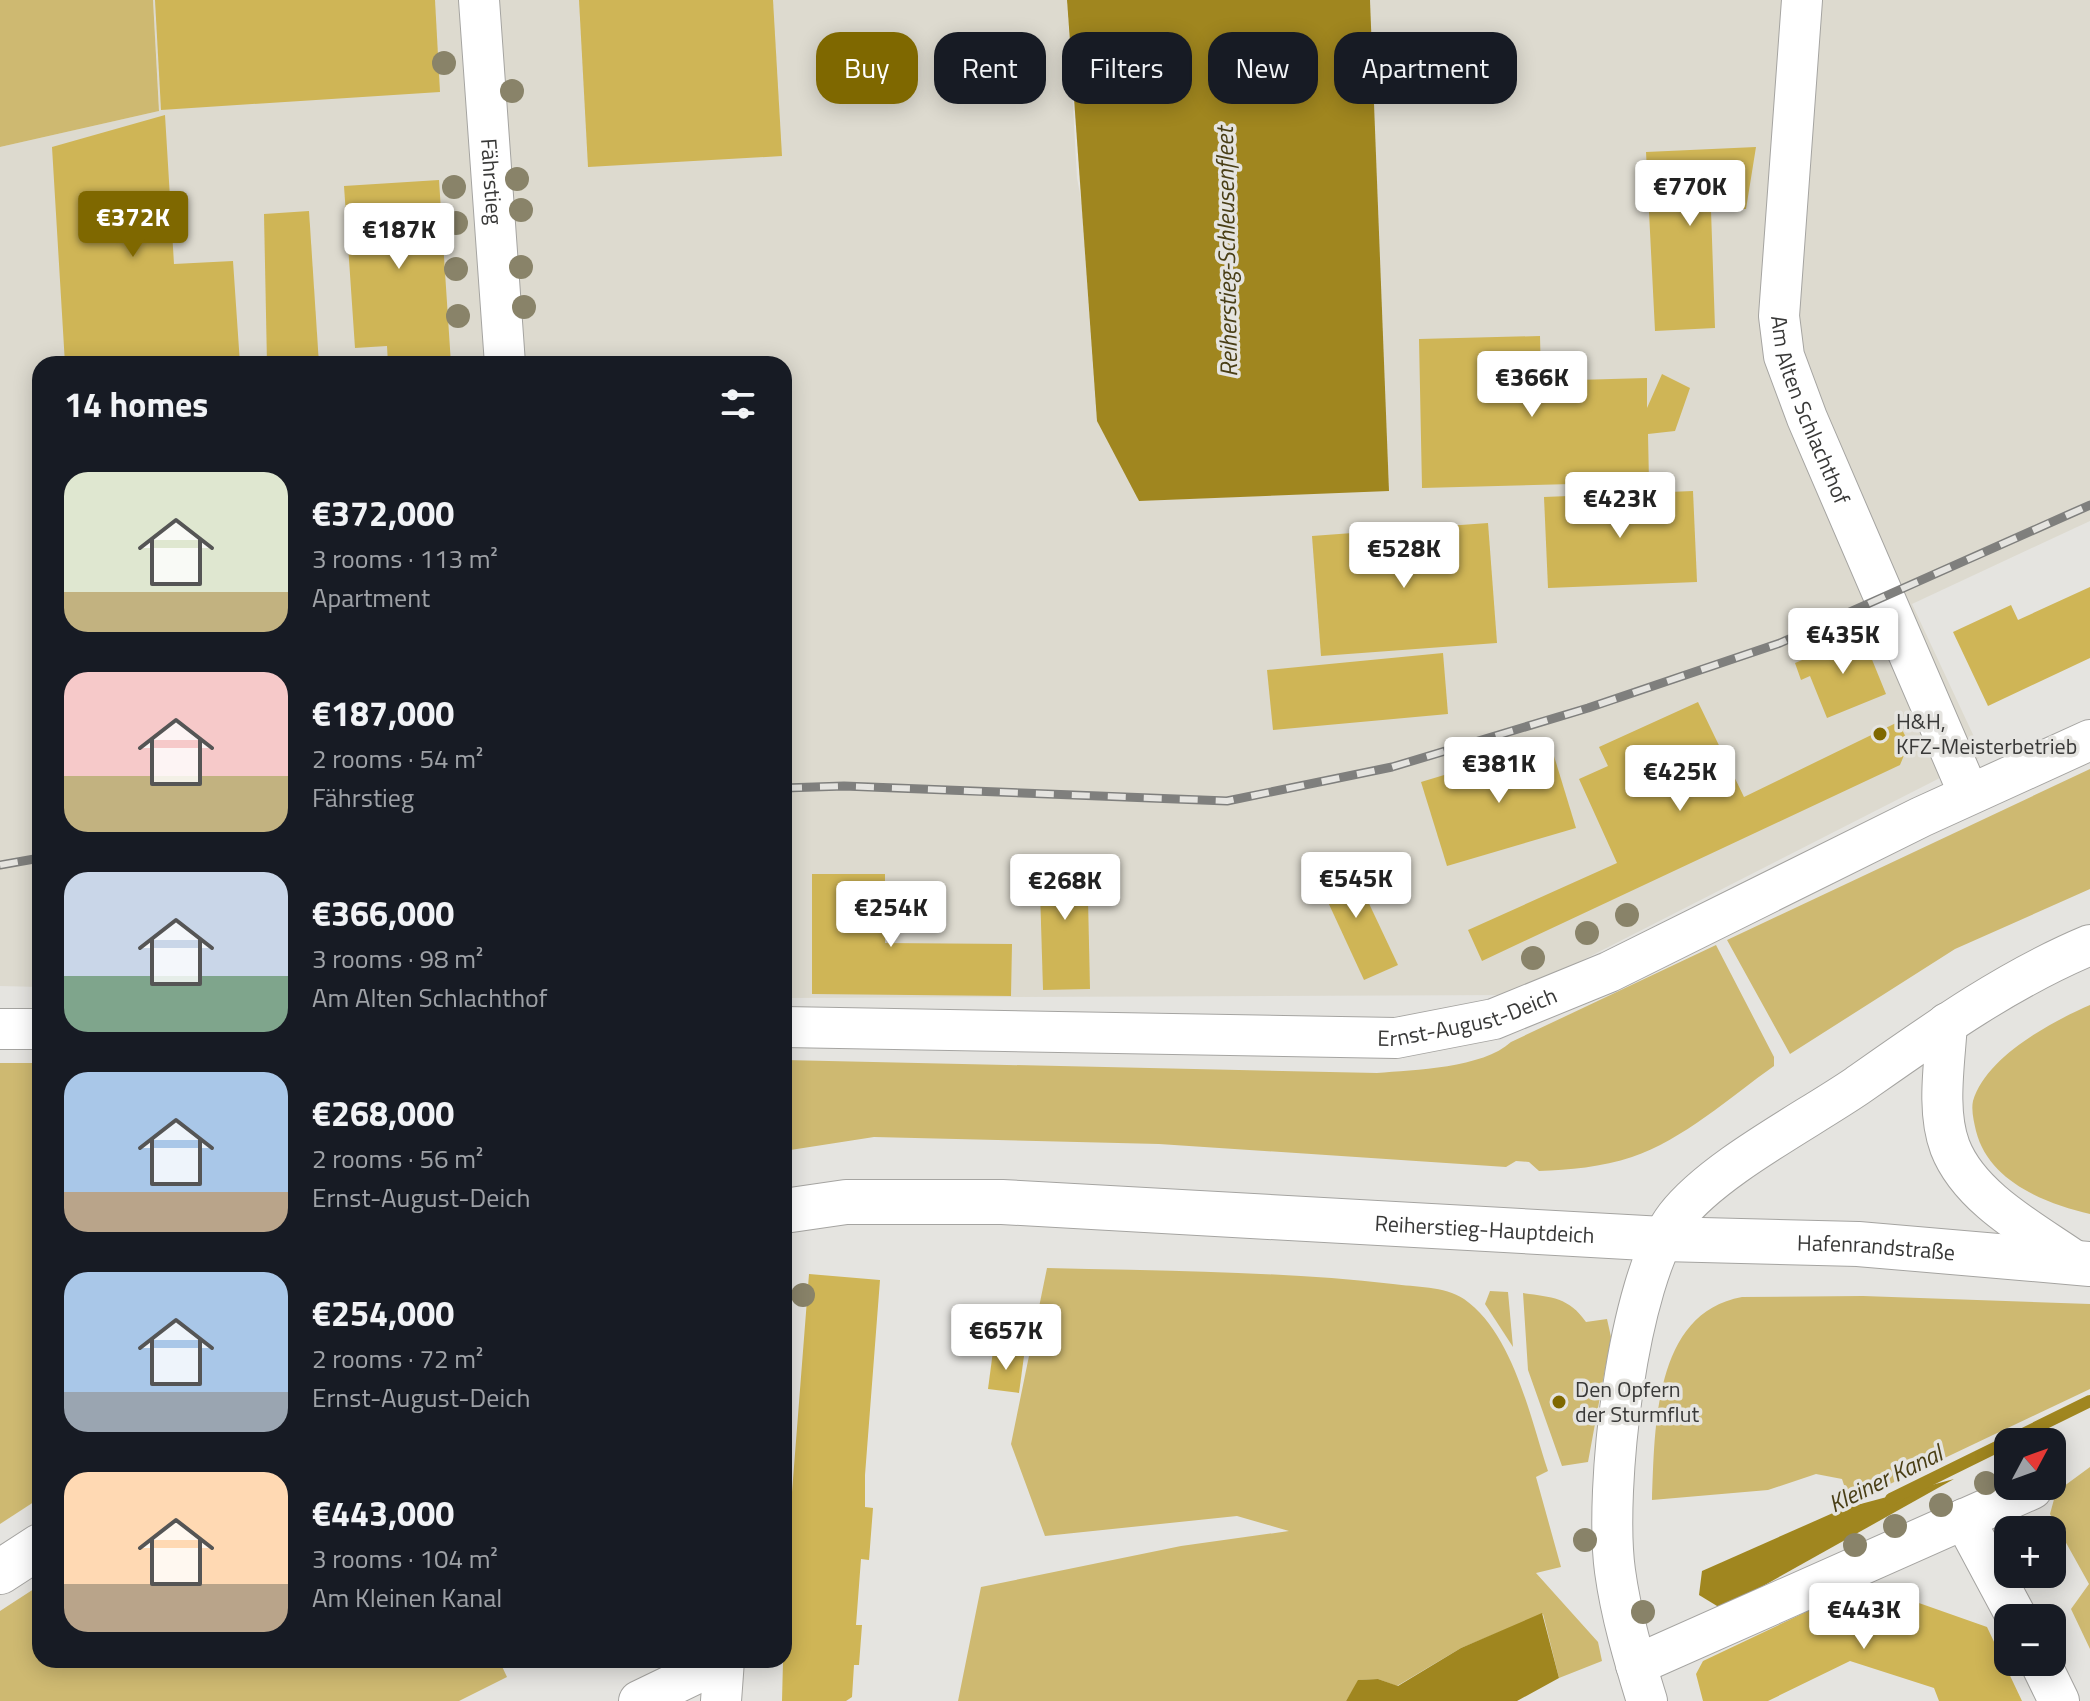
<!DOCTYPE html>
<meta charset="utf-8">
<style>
:root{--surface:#171b24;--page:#20242c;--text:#f1f3f6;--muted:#9ea1a6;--accent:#7f6800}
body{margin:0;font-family:"Titillium Web",sans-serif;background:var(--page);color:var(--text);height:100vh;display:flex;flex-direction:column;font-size:30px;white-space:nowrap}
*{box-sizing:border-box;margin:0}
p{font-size:26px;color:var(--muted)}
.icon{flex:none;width:44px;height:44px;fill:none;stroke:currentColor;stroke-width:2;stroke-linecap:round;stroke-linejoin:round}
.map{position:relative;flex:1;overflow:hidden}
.panel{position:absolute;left:32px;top:356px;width:760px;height:1312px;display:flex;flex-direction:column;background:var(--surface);border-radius:24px;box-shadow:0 4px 20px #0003}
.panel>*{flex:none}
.guide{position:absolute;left:816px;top:32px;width:760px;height:72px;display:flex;gap:16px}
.needle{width:52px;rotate:49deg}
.fabs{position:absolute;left:1994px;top:1428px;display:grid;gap:16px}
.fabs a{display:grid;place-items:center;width:72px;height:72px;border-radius:16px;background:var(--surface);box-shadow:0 4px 20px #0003;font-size:40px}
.price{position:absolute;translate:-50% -68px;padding:0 18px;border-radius:8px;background:#fff;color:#222;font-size:26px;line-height:52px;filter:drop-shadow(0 2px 4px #0008)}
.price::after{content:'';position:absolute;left:50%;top:48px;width:24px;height:18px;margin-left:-12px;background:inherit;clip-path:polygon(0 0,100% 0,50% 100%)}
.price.active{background:var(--accent);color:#fff}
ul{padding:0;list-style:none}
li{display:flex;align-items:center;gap:24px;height:200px;padding:0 32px}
li span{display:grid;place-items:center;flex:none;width:224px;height:160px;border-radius:24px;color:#555}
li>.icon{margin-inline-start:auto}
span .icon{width:96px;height:96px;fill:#fffc;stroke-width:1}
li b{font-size:34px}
h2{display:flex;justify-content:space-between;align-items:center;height:96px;padding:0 32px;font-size:34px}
.tag{padding:0 28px;border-radius:24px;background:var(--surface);box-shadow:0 4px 20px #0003;font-size:28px;line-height:72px}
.tag.active{background:var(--accent);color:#fff}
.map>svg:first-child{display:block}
.built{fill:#dddacf}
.green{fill:#ceb971}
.water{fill:#a0861f}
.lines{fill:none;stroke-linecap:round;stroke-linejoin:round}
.stream{stroke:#a0861f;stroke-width:12}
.building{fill:#cfb556}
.minor-casing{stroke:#a5a4a1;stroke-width:42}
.major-casing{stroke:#a5a4a1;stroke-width:46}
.minor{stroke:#fff;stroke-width:40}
.major{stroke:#fff;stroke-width:44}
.rail-casing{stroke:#7f7f7d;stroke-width:9}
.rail{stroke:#e5e4e0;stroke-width:6;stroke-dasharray:18;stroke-linecap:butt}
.tree{fill:#898369}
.poi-dot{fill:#7f6800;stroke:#e5e4e0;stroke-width:3}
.labels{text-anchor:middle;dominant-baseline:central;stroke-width:7;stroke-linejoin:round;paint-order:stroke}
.street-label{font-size:22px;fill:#393938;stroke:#e5e4e0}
.poi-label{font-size:22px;fill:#393938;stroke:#e5e4e0;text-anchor:start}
.water-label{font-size:24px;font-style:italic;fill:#493e15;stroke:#e5e4e0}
</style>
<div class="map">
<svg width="2090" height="1701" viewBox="0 0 2090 1701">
<rect width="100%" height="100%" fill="#e5e4e0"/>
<polygon class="built" points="153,0 1067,0 1077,178 1138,501 1389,490 1370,0 2090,0 2090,521 1912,604 1983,756 1514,995 784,998 784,364 40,364 40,987 0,986 0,147 159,111"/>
<g class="green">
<polygon points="0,0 153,0 159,111 0,147"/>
<polygon points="2090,769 2090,889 1955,949 1790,1054 1727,940"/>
<path d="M1716 945 1774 1057V1066C1730 1097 1683 1140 1632 1157 1602 1167 1569 1170 1539 1171L1529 1162 1516 1161 1506 1167 1159 1144 874 1137 784 1151V1060L1377 1073C1414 1070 1483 1068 1511 1042Z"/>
<path d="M2090 1005V1214C2045 1203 1989 1182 1976 1131 1974 1122 1971 1110 1973 1101 1986 1057 2051 1022 2090 1005Z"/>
<polygon points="0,1063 40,1063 40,1498 0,1524"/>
<path d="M1047 1268C1162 1271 1278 1271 1393 1284 1415 1287 1444 1286 1464 1299 1513 1333 1530 1417 1548 1471L1536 1477 1561 1567 1536 1573 1598 1642 1602 1661 1559 1678 1543 1614 1461 1648 1397 1686 1378 1679 1359 1680 1346 1701H958L981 1587 1181 1546 1289 1531 1237 1516 1045 1536 1011 1444Z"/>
<polygon points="1490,1291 1508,1292 1513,1347 1485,1304"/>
<path d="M1523 1293C1551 1297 1569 1297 1586 1322L1607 1319 1611 1337 1588 1462 1562 1466 1528 1370Z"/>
<path d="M1863 1296 2090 1304V1389L1850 1503 1842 1479 1816 1474 1768 1490 1652 1500C1655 1429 1653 1313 1742 1297Z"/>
<polygon points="2090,1467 2090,1649 2071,1609 2089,1584 2050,1514 2056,1492"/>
<polygon points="40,1585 40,1660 499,1660 507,1677 459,1701 0,1701 0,1611"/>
</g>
<g class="water">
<polygon points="1067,0 1370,0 1389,491 1139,501 1097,421"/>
<polygon points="1954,1479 1722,1609 1699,1595 1702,1571 1842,1509"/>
<polygon points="1542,1613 1559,1678 1517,1701 1346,1701 1358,1680 1378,1679 1398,1686 1461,1648"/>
</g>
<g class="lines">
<polyline class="stream" points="1891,1499 2090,1401"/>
</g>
<g class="building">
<polygon points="155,0 435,0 440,92 161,110"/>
<polygon points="579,0 773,0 782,156 588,167"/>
<polygon points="165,115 174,264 233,261 240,364 65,364 52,147"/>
<polygon points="1756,147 1746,209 1711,210 1715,328 1655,331 1646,152"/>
<polygon points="439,180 451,364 388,364 387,346 355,348 344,186"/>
<polygon points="309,211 319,364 267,364 264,214"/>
<polygon points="1540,336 1541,381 1647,378 1647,408 1662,374 1690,388 1675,431 1648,434 1649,482 1422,488 1419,339"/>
<polygon points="1693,491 1697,582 1548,588 1544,497"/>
<polygon points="1488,523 1497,643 1321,656 1312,536"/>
<polygon points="2090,587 2090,658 1988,706 1953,632 2011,605 2018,620"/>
<polygon points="1862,635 1886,694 1827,718 1810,676 1801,680 1795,663"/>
<polygon points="1443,653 1448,714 1273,730 1267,670"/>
<polygon points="1698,702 1744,797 1898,722 1909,743 1900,765 1482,961 1468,930 1617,863 1579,779 1608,766 1599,747"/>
<polygon points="1550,743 1576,828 1447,866 1421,782"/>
<polygon points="1087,854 1090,989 1043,990 1039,856"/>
<polygon points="1348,859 1398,965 1364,980 1315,874"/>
<polygon points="812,874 885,874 885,943 1012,944 1011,996 812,994"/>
<polygon points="809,1274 880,1280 865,1475 865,1507 873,1508 869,1560 861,1559 856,1625 862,1625 859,1665 854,1665 852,1697 846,1701 782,1701 785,1582"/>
<polygon points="993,1351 1024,1356 1019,1393 988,1389"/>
<polygon points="1865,1584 1987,1627 2022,1701 1939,1701 1934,1688 1850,1661 1768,1701 1703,1701 1696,1674 1703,1661"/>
</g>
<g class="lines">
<defs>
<g id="minor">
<path id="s1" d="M479 0 505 364"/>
<path id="s2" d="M1802 0 1779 316 1784 356 1807 418 1969 794"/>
<path d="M1947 1023C1945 1061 1936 1110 1950 1147 1970 1199 2034 1232 2078 1263"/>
<path id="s3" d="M784 1027 1396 1038 1494 1019 1609 972 1921 817 2090 740"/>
<polyline points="0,1029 40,1029"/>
<polyline points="1964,1519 2017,1618"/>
<polyline points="2040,1662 2059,1701"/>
<polyline points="1636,1665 2032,1489"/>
<polyline points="639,1701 724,1660"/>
<polyline points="721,1701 724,1660"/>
<path d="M1647 1701C1634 1659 1621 1615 1615 1571 1604 1491 1627 1281 1676 1217 1713 1169 1804 1122 1857 1086 1931 1034 2006 980 2090 945"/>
</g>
<g id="major">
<path id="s4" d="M784 1211 846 1202H1002L1663 1239 1858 1244 2090 1264"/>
<polyline points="0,1572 40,1546"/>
</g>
</defs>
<use href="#minor" class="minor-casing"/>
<use href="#major" class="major-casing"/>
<use href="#minor" class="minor"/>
<use href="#major" class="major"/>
<defs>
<g id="rail">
<polyline points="784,788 844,786 1227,801 1392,767 1588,708 1780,643 2090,505"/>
<polyline points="0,865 40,858"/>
</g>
</defs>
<use href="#rail" class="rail-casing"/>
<use href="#rail" class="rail"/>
</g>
<g class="tree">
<circle cx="444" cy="63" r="12"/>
<circle cx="512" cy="91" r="12"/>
<circle cx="517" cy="179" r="12"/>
<circle cx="454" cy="187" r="12"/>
<circle cx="521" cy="210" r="12"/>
<circle cx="456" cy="223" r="12"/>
<circle cx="521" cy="267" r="12"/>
<circle cx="456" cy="269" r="12"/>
<circle cx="524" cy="307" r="12"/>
<circle cx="458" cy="316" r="12"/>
<circle cx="1627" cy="915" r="12"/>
<circle cx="1587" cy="933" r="12"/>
<circle cx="1533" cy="958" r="12"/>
<circle cx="803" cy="1295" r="12"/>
<circle cx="1986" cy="1483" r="12"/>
<circle cx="1941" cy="1505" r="12"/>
<circle cx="1895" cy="1526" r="12"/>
<circle cx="1585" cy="1540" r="12"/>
<circle cx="1855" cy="1545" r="12"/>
<circle cx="1643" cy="1612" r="12"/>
</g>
<g class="poi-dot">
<circle cx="1880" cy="734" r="8"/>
<circle cx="1559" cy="1402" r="8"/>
</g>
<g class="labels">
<g class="street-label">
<text stroke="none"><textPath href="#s1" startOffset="182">Fährstieg</textPath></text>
<text stroke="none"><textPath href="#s2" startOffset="416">Am Alten Schlachthof</textPath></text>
<text stroke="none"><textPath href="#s3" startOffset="686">Ernst-August-Deich</textPath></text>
<text stroke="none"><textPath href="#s4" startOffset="702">Reiherstieg-Hauptdeich</textPath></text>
<text stroke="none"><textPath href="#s4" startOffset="1094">Hafenrandstraße</textPath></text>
</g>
<g class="poi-label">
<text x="1896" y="721">H&amp;H,<tspan x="1896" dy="25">KFZ-Meisterbetrieb</tspan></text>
<text x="1575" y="1389">Den Opfern<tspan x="1575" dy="25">der Sturmflut</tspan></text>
</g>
<g class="water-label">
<text transform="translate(1226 252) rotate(-91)">Reiherstieg-Schleusenfleet</text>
<text transform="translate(1885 1478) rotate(-26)">Kleiner Kanal</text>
</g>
</g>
</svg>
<div class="fabs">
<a><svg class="needle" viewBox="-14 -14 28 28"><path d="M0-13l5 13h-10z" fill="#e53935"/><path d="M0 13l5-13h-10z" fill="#9ea1a6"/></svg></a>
<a>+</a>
<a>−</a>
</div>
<b class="price" style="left:1690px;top:228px">€770K</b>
<b class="price active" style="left:133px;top:259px">€372K</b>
<b class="price" style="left:399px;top:271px">€187K</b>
<b class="price" style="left:1532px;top:419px">€366K</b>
<b class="price" style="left:1620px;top:540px">€423K</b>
<b class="price" style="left:1404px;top:590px">€528K</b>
<b class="price" style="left:1843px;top:676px">€435K</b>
<b class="price" style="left:1499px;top:805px">€381K</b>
<b class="price" style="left:1680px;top:813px">€425K</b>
<b class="price" style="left:1356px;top:920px">€545K</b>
<b class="price" style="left:1065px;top:922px">€268K</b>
<b class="price" style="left:891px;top:949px">€254K</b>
<b class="price" style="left:1006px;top:1372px">€657K</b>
<b class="price" style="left:1864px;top:1651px">€443K</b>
<div class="guide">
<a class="tag active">Buy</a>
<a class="tag">Rent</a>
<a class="tag">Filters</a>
<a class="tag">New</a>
<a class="tag">Apartment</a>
</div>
<section class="panel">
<h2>14 homes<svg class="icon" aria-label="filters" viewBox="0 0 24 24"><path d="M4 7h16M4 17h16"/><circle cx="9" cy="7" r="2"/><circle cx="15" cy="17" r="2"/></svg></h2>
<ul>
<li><span style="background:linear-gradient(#dfe7d0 75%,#c2b280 0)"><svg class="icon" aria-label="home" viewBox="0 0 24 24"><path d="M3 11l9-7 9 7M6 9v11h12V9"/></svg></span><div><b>€372,000</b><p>3 rooms · 113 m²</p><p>Apartment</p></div></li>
<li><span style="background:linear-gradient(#f6c9c9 65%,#c2b280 0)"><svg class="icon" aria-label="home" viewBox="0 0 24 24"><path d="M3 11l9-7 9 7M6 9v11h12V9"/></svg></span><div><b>€187,000</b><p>2 rooms · 54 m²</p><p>Fährstieg</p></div></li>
<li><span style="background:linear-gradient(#c9d6e8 65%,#7fa58c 0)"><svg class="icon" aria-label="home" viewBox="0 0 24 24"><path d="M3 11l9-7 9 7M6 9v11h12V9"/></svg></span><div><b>€366,000</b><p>3 rooms · 98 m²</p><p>Am Alten Schlachthof</p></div></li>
<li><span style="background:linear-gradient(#a9c7e8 75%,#b9a48a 0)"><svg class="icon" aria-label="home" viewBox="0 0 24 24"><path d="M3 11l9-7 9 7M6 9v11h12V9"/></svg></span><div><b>€268,000</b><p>2 rooms · 56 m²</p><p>Ernst-August-Deich</p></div></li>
<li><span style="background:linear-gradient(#a9c7e8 75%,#9aa5b1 0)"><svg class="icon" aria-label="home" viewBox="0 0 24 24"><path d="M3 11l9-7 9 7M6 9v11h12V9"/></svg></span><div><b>€254,000</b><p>2 rooms · 72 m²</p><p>Ernst-August-Deich</p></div></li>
<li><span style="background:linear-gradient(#ffd9b3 70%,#b9a48a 0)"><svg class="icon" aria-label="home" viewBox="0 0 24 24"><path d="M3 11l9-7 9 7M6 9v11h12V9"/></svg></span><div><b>€443,000</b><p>3 rooms · 104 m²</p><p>Am Kleinen Kanal</p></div></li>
</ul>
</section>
</div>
